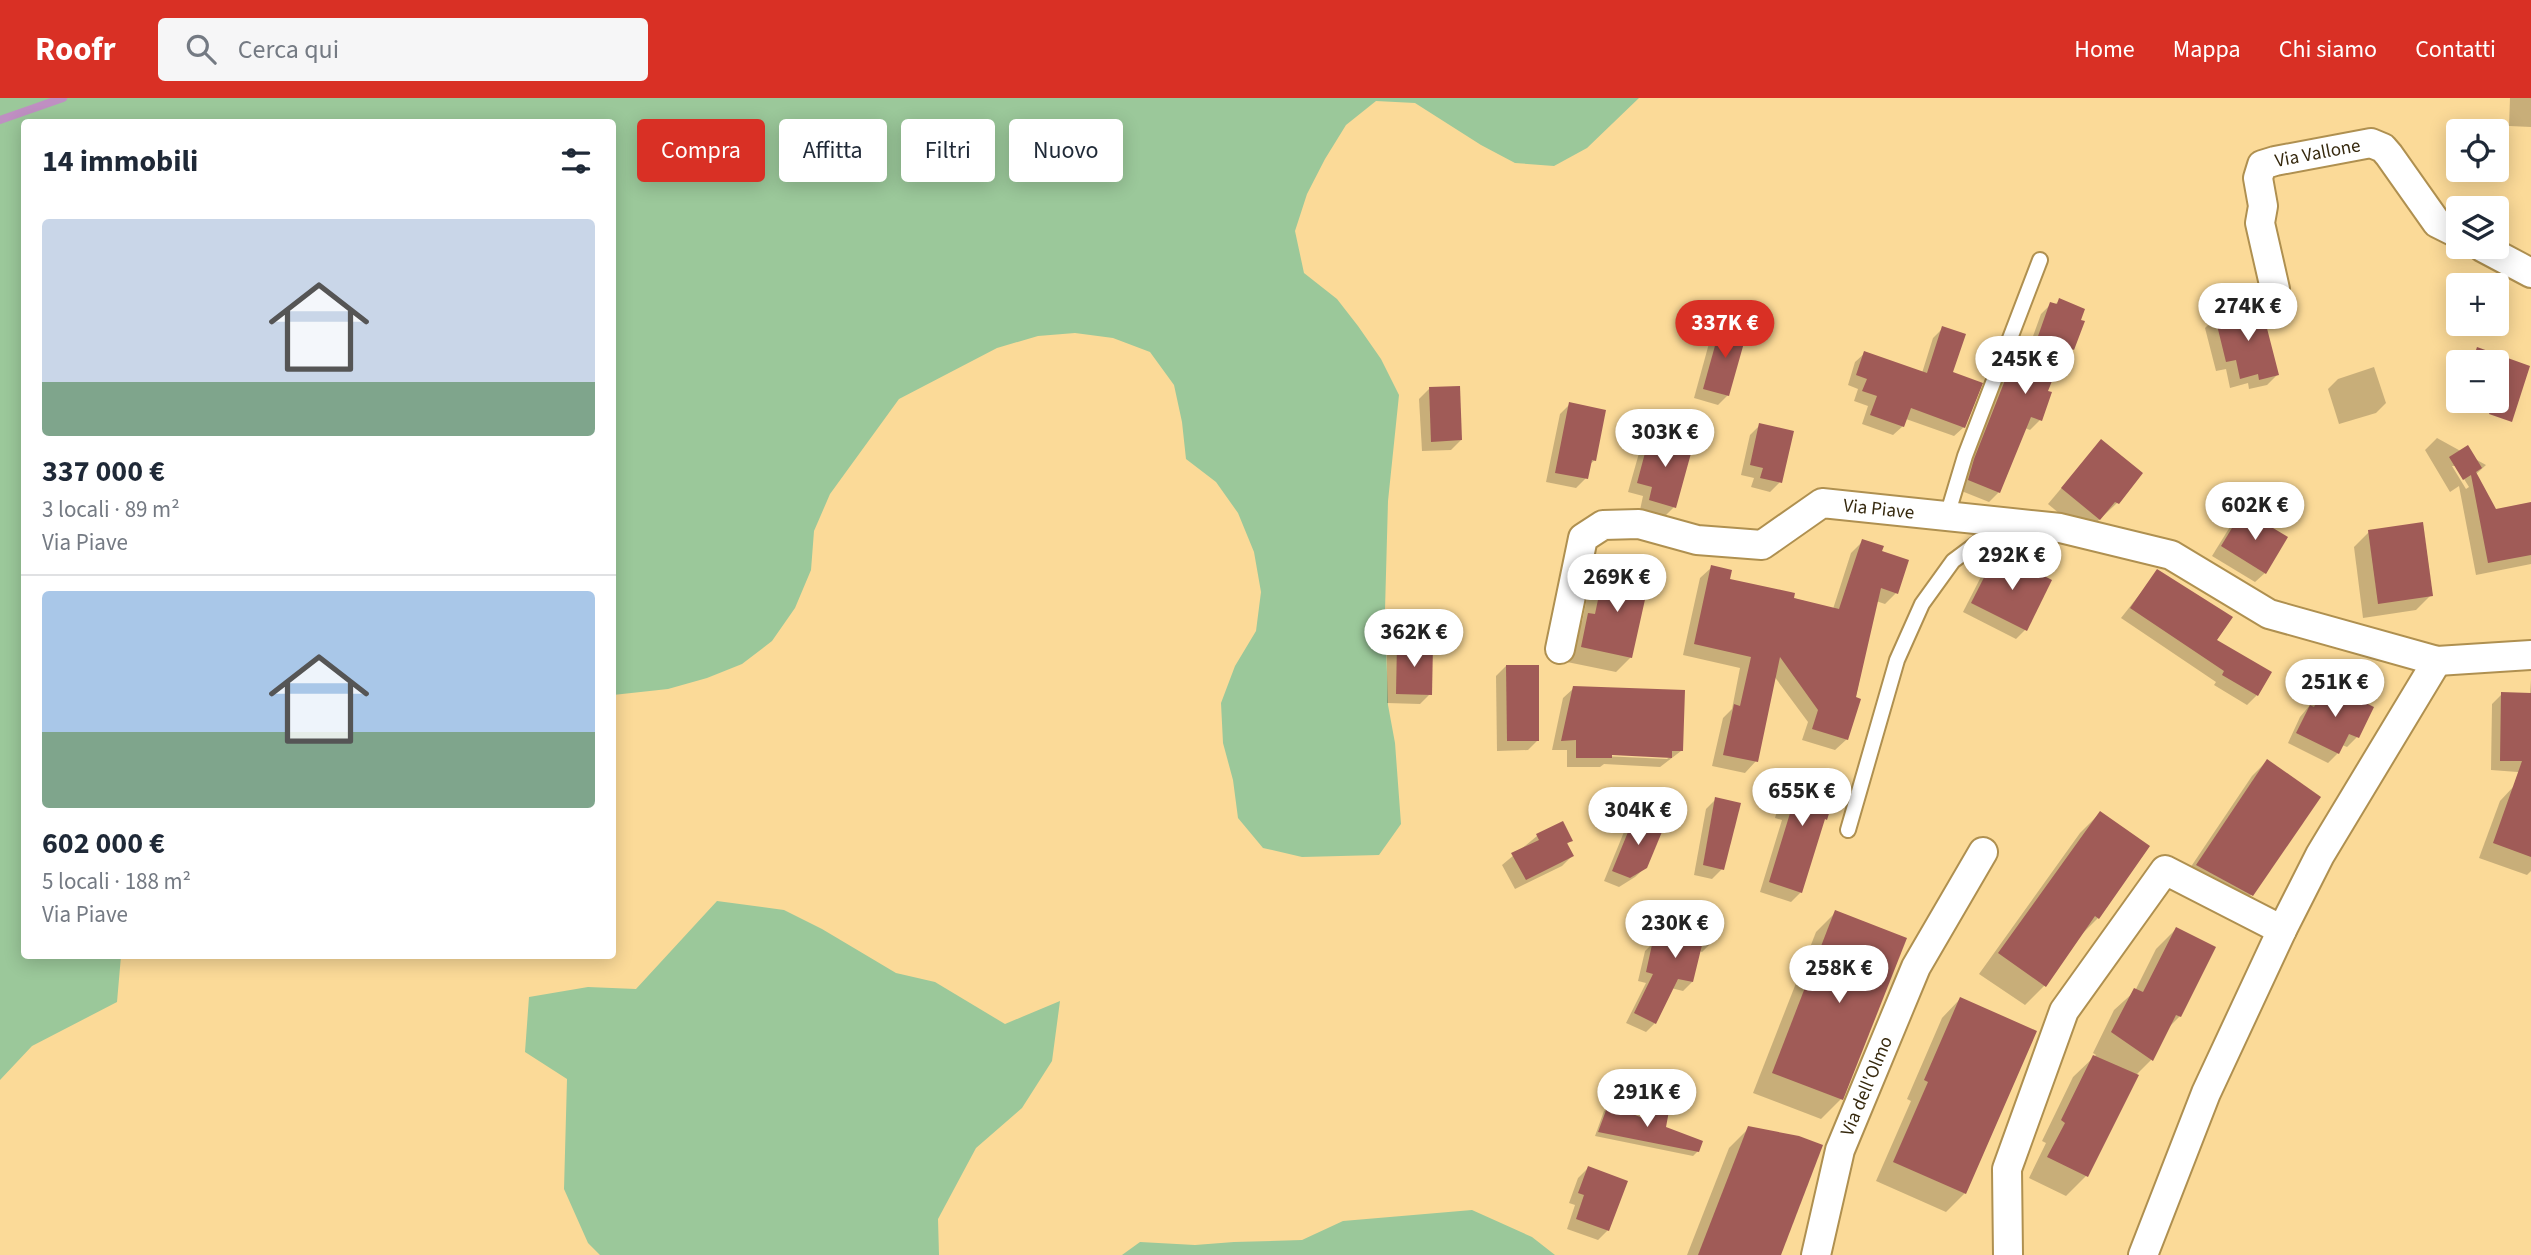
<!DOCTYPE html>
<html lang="it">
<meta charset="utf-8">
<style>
:root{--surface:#fff;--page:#f6f6f7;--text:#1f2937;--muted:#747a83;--line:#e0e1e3;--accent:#d93025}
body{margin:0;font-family:"Source Sans 3",sans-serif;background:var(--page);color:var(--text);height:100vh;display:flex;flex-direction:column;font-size:26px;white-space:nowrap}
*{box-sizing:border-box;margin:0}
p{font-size:23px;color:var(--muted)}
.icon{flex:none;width:38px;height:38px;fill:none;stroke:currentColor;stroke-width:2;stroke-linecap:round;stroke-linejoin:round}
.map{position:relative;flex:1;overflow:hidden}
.details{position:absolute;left:21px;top:21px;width:595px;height:840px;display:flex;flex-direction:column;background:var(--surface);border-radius:7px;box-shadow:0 4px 18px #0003}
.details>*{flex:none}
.banner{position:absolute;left:637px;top:21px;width:665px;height:63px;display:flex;gap:14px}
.controls{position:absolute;left:2446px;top:21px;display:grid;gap:14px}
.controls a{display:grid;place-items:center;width:63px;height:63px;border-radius:7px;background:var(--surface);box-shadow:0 4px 18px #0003;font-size:35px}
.price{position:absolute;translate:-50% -60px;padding:0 16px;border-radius:24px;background:#fff;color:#222;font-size:23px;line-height:46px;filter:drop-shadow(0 2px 4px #0008)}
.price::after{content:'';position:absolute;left:50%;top:42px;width:21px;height:16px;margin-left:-10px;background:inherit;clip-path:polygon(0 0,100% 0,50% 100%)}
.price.active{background:var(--accent);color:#fff}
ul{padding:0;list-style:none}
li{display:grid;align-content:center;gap:14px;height:371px;padding:0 21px}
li+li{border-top:2px solid var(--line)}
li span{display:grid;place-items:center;height:217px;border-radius:7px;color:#555}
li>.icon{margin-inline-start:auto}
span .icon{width:126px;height:126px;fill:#fffc;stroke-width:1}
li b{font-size:30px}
h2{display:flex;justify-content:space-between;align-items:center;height:84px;padding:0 21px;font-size:30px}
.tag{padding:0 24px;border-radius:7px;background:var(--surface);box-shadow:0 4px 18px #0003;font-size:24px;line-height:63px}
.tag.active{background:var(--accent);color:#fff}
header{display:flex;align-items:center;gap:42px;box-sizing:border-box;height:98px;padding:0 35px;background:var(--accent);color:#fff}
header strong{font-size:33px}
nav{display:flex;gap:38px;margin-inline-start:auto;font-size:24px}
.search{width:490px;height:63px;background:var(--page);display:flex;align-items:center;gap:18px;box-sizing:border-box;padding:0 24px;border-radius:7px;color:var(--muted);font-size:26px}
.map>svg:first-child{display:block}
.green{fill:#9bc89a}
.shadow{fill:#0003;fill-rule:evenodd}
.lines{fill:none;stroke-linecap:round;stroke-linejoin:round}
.stream{stroke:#bf8fc2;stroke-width:8}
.building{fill:#a05b57}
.lane-casing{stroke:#af9050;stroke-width:18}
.street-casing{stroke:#af9050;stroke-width:32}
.lane{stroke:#fff;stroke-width:14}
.street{stroke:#fff;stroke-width:28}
.labels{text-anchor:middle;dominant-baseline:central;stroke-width:7;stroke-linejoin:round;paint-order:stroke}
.street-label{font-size:19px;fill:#36290e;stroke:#fbda98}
</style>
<header>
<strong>Roofr</strong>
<div class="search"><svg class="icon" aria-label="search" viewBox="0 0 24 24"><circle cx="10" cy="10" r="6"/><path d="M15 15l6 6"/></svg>Cerca qui</div>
<nav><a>Home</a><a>Mappa</a><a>Chi siamo</a><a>Contatti</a></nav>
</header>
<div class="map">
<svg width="2531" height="1157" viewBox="0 0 2531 1157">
<rect width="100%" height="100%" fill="#fbda98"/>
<g class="green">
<polygon points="0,0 1639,0 1587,50 1554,68 1515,65 1481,47 1415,5 1376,3 1346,27 1325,61 1307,96 1295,133 1304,175 1337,201 1358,228 1381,261 1399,297 1388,403 1385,512 1388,607 1395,645 1401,726 1379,757 1302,759 1263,750 1238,720 1233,682 1223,645 1221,605 1235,568 1256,533 1261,494 1254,454 1238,415 1216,384 1186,361 1182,324 1174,287 1150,254 1113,240 1075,235 1038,238 997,250 899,301 830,396 814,433 811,472 795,510 772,543 742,566 707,580 668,591 613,597 612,24 24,24 24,858 121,858 117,904 32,948 0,982"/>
<polygon points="717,803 784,812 822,831 896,875 935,884 1005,926 1060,903 1052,963 1022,1010 976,1050 938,1121 939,1157 600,1157 588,1145 564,1091 567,981 525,954 529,899 588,889 636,891"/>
<polygon points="1472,1112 1532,1139 1555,1157 1122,1157 1140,1144 1195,1147 1234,1144 1302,1142 1343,1123"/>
</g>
<g class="shadow">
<polygon points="2510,0 2531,0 2531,29 2509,28"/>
<polygon points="2059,202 2073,251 2063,261 2059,259 2046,294 2040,322 2030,332 2025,330 1999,394 1989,404 1959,392 2000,284 2010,274 2019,277 2041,216 2051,206 2055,207"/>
<polygon points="2215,220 2277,277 2267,287 2249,291 2248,285 2230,290 2226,271 2216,273 2205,230"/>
<polygon points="1721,228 1728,297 1718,307 1694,300 1711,238"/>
<polygon points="1943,230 1964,329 1954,338 1906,321 1903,328 1893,337 1862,326 1868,308 1854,303 1858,291 1848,287 1855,264 1865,255 1922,275 1933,240"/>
<polygon points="2374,269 2386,305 2376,315 2339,326 2328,291 2338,281"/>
<polygon points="1429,291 1461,342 1451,352 1422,353 1419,301"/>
<polygon points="1570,306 1595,362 1589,367 1586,380 1576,390 1546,384 1560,316"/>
<polygon points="1760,327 1780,384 1770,394 1751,389 1754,380 1741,377 1750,337"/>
<polygon points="1651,338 1674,409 1664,419 1640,412 1643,398 1628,394 1641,348"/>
<path d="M2437 340 2486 367 2475 377 2495 413 2531 406V466L2476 477 2459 388 2450 394 2425 352ZM2452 368H2456L2469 389 2466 391Z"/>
<polygon points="2101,343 2117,405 2084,436 2048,406"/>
<polygon points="2243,414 2265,475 2255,484 2212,458 2233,424"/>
<polygon points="2369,434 2431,497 2416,512 2363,520 2354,449"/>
<polygon points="1863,443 1880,455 1896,495 1885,506 1876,503 1847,641 1835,652 1802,642 1808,624 1774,578 1756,663 1745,675 1712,668 1723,620 1732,611 1740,570 1683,557 1700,480 1712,469 1728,482 1833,511 1851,455"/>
<polygon points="1997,456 2050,483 2025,532 2016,541 1963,514 1988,465"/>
<polygon points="1610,473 1631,559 1616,574 1567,564 1574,532 1582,524 1588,495"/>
<polygon points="2158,473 2215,542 2270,575 2257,597 2247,607 2214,587 2216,584 2121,520"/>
<polygon points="1397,547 1430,596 1420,606 1387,605 1387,557"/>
<polygon points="1506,568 1538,642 1528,652 1497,653 1496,578"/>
<polygon points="2531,582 2531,675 2491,672 2492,606 2502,596 2530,597"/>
<polygon points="2326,588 2357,639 2347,649 2342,647 2338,655 2328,665 2288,645 2300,619"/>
<path d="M1574 590 1681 653 1660 669 1604 666 1600 669H1567V652H1552L1563 600ZM1603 655 1671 658 1667 661 1603 658Z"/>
<polygon points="2267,663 2319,699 2251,797 2236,812 2182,782 2252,678"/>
<polygon points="1795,673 1801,794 1791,804 1760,794 1782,722 1775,720 1785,683"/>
<polygon points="2515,687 2531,693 2531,773 2527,777 2479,760 2500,703"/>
<polygon points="1716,701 1722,771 1712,781 1694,777 1706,711"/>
<polygon points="2100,715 2148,749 2098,820 2078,840 2045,887 2025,907 1979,876 2080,735"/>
<polygon points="1635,719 1646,769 1635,779 1619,789 1604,783 1626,729"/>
<polygon points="1537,738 1571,742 1566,747 1572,758 1562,768 1515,791 1502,767"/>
<polygon points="1674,812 1711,845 1702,854 1699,853 1692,884 1683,893 1671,890 1655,925 1646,934 1626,925 1646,885 1638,883 1645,853 1654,844 1659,845 1664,822"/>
<polygon points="1836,814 1905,841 1841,1001 1821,1021 1753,995 1816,834"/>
<polygon points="2176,831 2180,918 2166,932 2151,962 2137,976 2086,1078 2066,1098 2029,1080 2046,1045 2042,1043 2073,979 2096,957 2093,955 2114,912 2135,893 2156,851"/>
<polygon points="1960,901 1965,1095 1946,1114 1876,1083 1911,1003 1907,1001 1942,920"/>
<polygon points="1609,1009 1643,1022 1644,1015 1649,1011 1664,1030 1698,1053 1693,1058 1595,1038 1604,1013"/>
<polygon points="1749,1030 1779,1157 1687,1157 1729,1050"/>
<polygon points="1588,1070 1608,1132 1598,1142 1567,1131 1575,1107 1569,1105 1578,1080"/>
</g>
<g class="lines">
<polyline class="stream" points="0,22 63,0"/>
</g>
<g class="building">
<polygon points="2059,200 2085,211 2081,222 2085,223 2074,252 2066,248 2048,293 2052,294 2042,323 2031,319 2000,395 1968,382 1974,361 2009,272 2024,278 2050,204 2057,206"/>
<polygon points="2261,207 2279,277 2259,282 2258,276 2240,281 2236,262 2226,264 2215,219"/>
<polygon points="1721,226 1747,234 1729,298 1703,291"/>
<polygon points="1942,228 1966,236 1953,274 1983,285 1965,330 1911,310 1904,329 1870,317 1877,298 1862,293 1867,281 1856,277 1864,253 1927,275"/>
<polygon points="2477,249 2530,268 2512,324 2489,316 2491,311 2467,303 2497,303 2497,264 2472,264"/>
<polygon points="1460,288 1462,342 1431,344 1429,289"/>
<polygon points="1569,304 1606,312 1596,363 1592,362 1588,381 1555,375"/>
<polygon points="1759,325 1794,333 1782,385 1760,380 1763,370 1750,367"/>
<polygon points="1650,336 1693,348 1676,410 1649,402 1652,389 1637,385"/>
<polygon points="2101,341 2143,375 2119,406 2115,404 2100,422 2061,390"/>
<polygon points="2468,347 2482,370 2476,374 2496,411 2531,404 2531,457 2488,465 2471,377 2463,382 2449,359"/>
<polygon points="2243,412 2288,439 2266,476 2221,448"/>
<polygon points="2423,424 2433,498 2378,506 2368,432"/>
<polygon points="1862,441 1884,448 1882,453 1909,462 1898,496 1881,490 1856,599 1861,601 1848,642 1812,631 1818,612 1780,559 1758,664 1723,657 1734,606 1740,608 1751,559 1694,546 1711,467 1732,472 1730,481 1795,495 1794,500 1839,511"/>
<polygon points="1997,454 2052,482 2027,533 1971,505"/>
<polygon points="1610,471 1650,479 1632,560 1581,549 1588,515 1595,516 1603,478 1608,479"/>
<polygon points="2157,471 2233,519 2217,542 2272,574 2258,598 2222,577 2224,573 2130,510"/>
<polygon points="1397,545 1433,546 1432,597 1396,596"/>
<polygon points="1506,567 1539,567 1539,643 1507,643"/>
<polygon points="2326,586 2374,609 2359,640 2349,636 2339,656 2296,635 2310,607 2314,609"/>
<polygon points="1573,588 1685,592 1683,653 1672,653 1672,660 1612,657 1612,660 1576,660 1576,642 1561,643"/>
<polygon points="2501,594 2531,595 2531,759 2493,745 2522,663 2500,663"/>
<polygon points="2267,661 2321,699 2253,798 2196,767"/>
<polygon points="1795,671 1836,682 1833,692 1836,693 1827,722 1825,721 1802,795 1769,784 1791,712 1784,710"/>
<polygon points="1715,699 1741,705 1724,772 1703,767"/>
<polygon points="2100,713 2150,748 2099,821 2095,818 2046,889 1998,855"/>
<polygon points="1635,717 1664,729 1647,770 1630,780 1612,773"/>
<polygon points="1563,723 1573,743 1567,745 1574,758 1526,782 1511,755 1539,742 1536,736"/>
<polygon points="1673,811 1718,820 1713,845 1703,843 1693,884 1678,881 1656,926 1634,915 1653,876 1646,874 1653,842 1665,845"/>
<polygon points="1835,812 1907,840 1843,1002 1772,975"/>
<polygon points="2176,829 2216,849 2181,919 2176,917 2153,963 2111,934 2134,890 2143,894"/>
<polygon points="1960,899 2037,933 1966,1096 1893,1064 1928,984 1924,982"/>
<polygon points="2093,957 2139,977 2088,1079 2047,1059 2065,1025 2061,1022"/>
<polygon points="1608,1007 1646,1021 1648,1009 1669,1013 1666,1029 1703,1043 1699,1054 1598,1034"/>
<polygon points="1748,1028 1799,1038 1823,1047 1781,1157 1698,1157"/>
<polygon points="1588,1068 1628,1083 1609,1133 1576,1121 1584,1097 1578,1095"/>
</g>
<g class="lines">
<defs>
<g id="lane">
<polyline points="1947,418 1965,358 2040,162"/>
<polyline points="1848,732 1897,562 1922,506 1953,463 2004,425"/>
</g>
<g id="street">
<polyline points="2482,149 2531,175"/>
<path id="s1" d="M2275 191 2260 125 2263 108 2258 80 2262 67 2275 63 2371 45 2383 50 2389 57 2437 125 2459 136"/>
<path id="s2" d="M1560 551 1583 440 1603 427 1639 426 1697 442 1762 447 1822 405 2060 430 2171 457 2269 516 2437 563 2531 557"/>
<path id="s3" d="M1816 1157 1840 1052 1916 869 1983 754"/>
<polyline points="2008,1157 2007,1071 2064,913 2165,772 2282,832"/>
<polyline points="2143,1157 2206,995 2282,832 2320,757 2437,563"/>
</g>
</defs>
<use href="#lane" class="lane-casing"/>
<use href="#street" class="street-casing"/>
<use href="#lane" class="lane"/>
<use href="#street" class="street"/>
</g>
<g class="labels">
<g class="street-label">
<text stroke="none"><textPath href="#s1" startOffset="184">Via Vallone</textPath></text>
<text stroke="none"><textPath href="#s2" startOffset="429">Via Piave</textPath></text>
<text stroke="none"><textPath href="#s3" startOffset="177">Via dell'Olmo</textPath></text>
</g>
</g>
</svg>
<div class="controls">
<a><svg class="icon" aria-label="locate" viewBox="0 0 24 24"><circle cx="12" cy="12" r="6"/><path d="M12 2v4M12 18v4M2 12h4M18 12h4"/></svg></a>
<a><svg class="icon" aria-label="layers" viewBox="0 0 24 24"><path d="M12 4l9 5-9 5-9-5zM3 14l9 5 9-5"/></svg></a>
<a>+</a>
<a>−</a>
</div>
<b class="price" style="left:2248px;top:245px">274K €</b>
<b class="price active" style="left:1725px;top:262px">337K €</b>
<b class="price" style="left:2025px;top:298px">245K €</b>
<b class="price" style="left:1665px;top:371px">303K €</b>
<b class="price" style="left:2255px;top:444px">602K €</b>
<b class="price" style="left:2012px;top:494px">292K €</b>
<b class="price" style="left:1617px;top:516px">269K €</b>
<b class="price" style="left:1414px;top:571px">362K €</b>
<b class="price" style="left:2335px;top:621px">251K €</b>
<b class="price" style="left:1802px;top:730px">655K €</b>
<b class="price" style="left:1638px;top:749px">304K €</b>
<b class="price" style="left:1675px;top:862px">230K €</b>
<b class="price" style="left:1839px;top:907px">258K €</b>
<b class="price" style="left:1647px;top:1031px">291K €</b>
<div class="banner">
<a class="tag active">Compra</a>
<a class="tag">Affitta</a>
<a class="tag">Filtri</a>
<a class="tag">Nuovo</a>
</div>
<section class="details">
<h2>14 immobili<svg class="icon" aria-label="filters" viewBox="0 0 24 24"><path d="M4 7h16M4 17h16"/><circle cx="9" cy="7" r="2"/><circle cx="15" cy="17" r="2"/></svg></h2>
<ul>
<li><span style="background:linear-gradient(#c9d6e8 75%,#7fa58c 0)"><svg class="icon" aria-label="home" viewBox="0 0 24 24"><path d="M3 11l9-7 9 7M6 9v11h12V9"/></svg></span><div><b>337 000 €</b><p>3 locali · 89 m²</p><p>Via Piave</p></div></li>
<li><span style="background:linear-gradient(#a9c7e8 65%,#7fa58c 0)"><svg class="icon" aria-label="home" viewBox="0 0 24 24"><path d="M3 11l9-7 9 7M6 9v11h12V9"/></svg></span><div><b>602 000 €</b><p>5 locali · 188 m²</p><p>Via Piave</p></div></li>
</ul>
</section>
</div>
